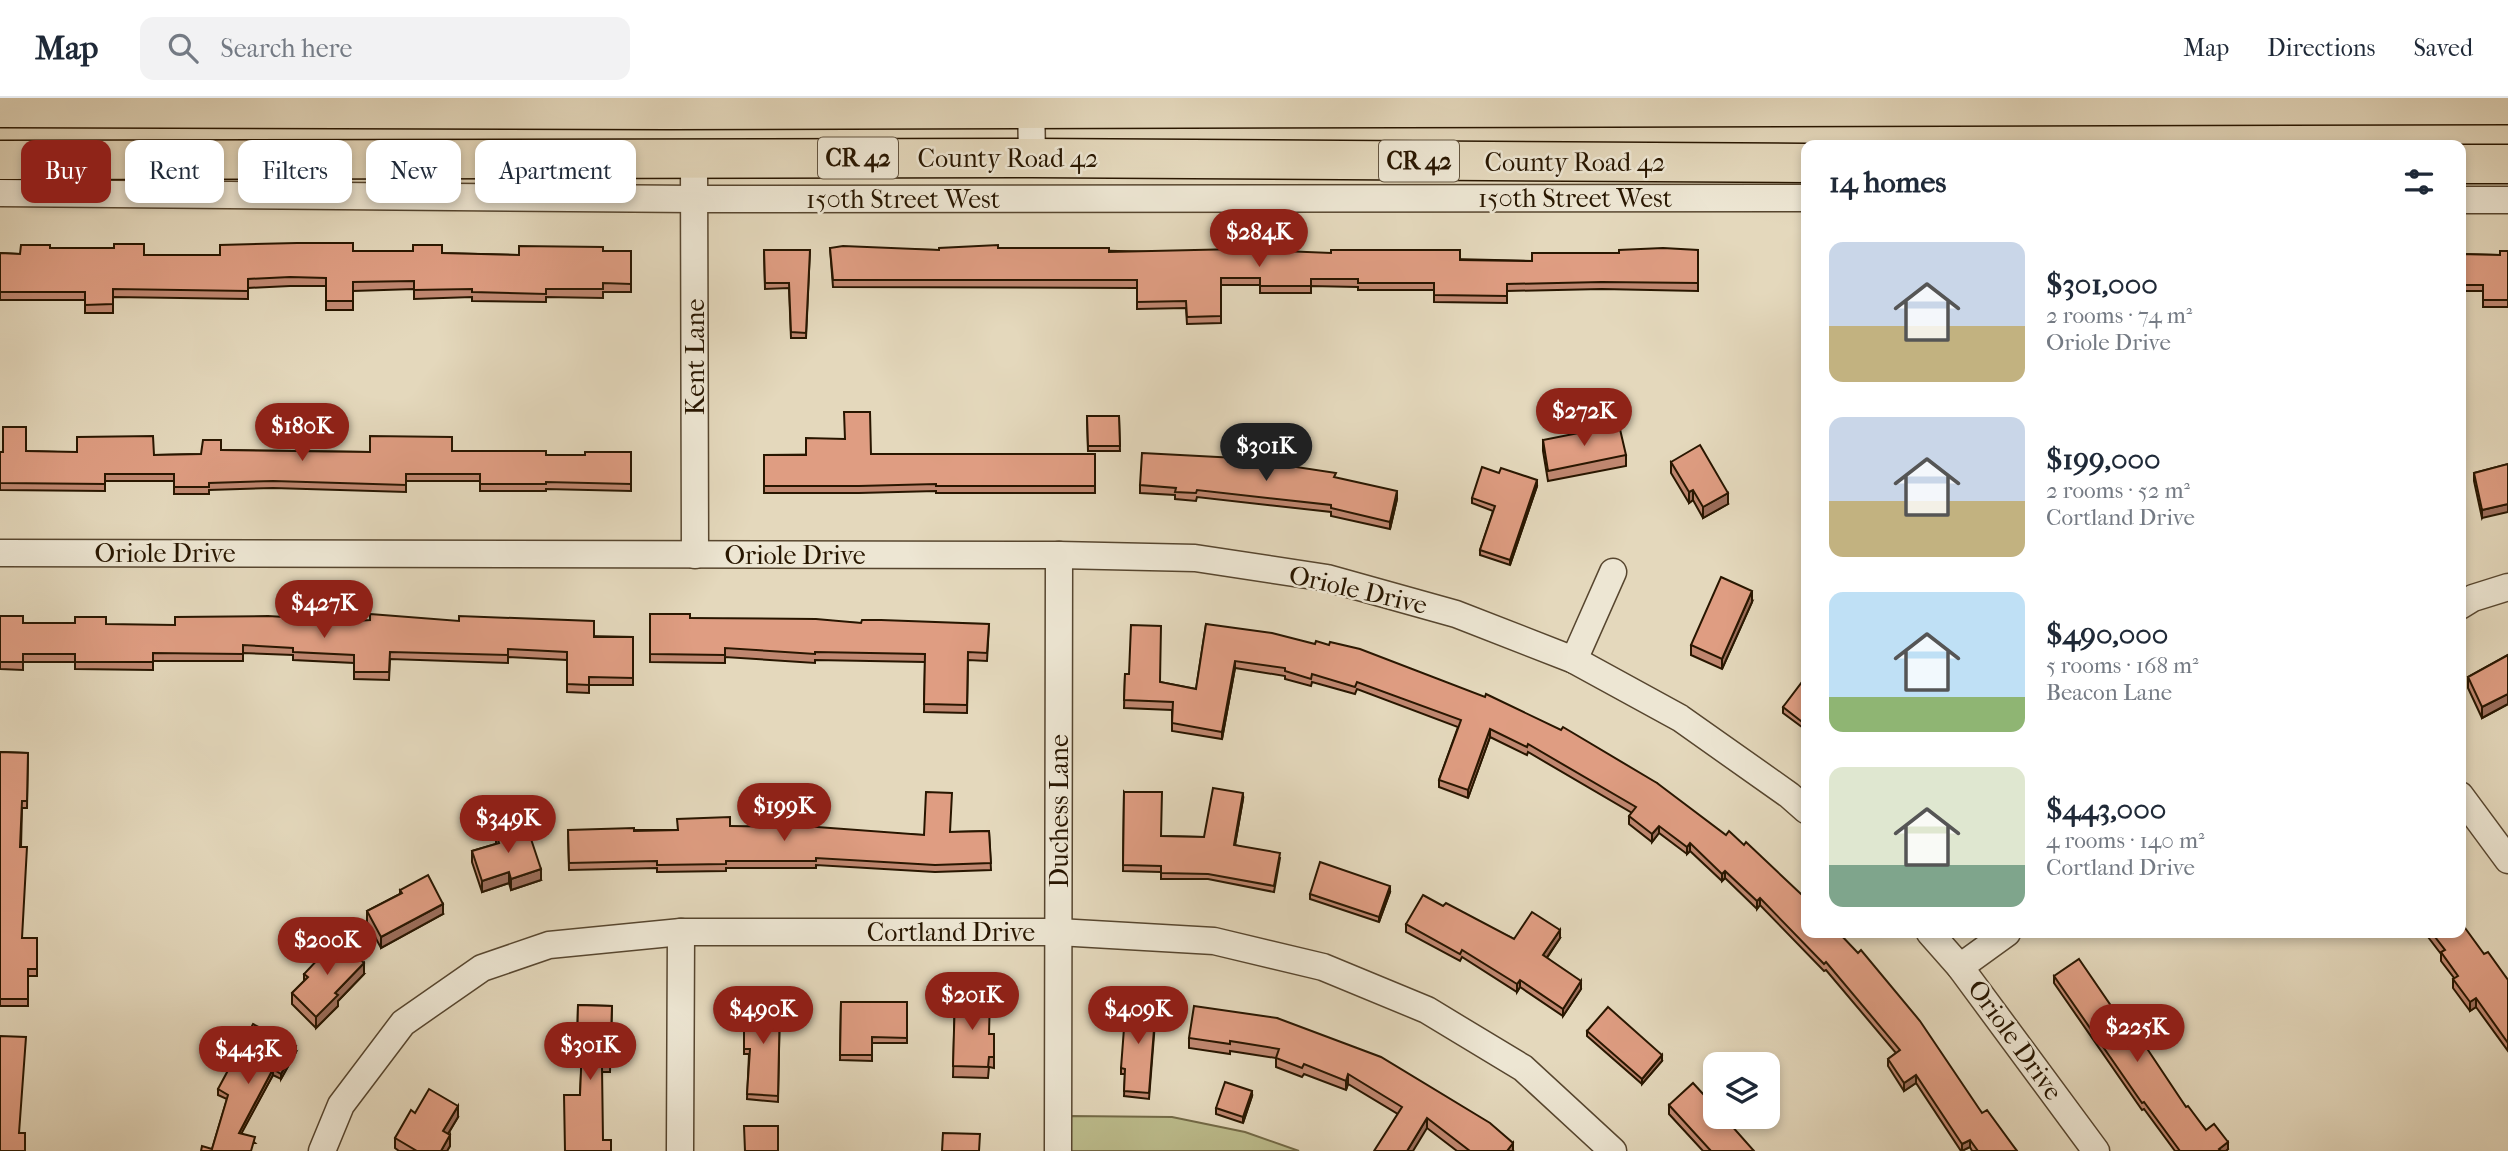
<!DOCTYPE html>
<meta charset="utf-8">
<style>
:root{--surface:#fff;--page:#f2f2f3;--text:#1f2937;--muted:#747a83;--line:#e0e1e3;--accent:#8f2418}
body{margin:0;font-family:"IM FELL French Canon",serif;background:var(--page);color:var(--text);height:100vh;display:flex;flex-direction:column;font-size:26px;white-space:nowrap}
*{box-sizing:border-box;margin:0}
p{font-size:23px;color:var(--muted)}
.icon{flex:none;width:38px;height:38px;fill:none;stroke:currentColor;stroke-width:2;stroke-linecap:round;stroke-linejoin:round}
.map{position:relative;flex:1;overflow:hidden}
.drawer{position:absolute;left:1801px;top:42px;width:665px;height:798px;display:flex;flex-direction:column;background:var(--surface);border-radius:14px;box-shadow:0 4px 10px #0003}
.drawer>*{flex:none}
.banner{position:absolute;left:21px;top:42px;width:665px;height:63px;display:flex;gap:14px}
.controls{position:absolute;left:1703px;top:954px;display:grid;gap:14px}
.controls a{display:grid;place-items:center;width:77px;height:77px;border-radius:14px;background:var(--surface);box-shadow:0 4px 10px #0003;font-size:35px}
.price{position:absolute;translate:-50% -60px;padding:0 16px;border-radius:24px;background:var(--accent);color:#fff;font-size:23px;line-height:46px;filter:drop-shadow(0 2px 4px #0008)}
.price::after{content:'';position:absolute;left:50%;top:42px;width:21px;height:16px;margin-left:-10px;background:inherit;clip-path:polygon(0 0,100% 0,50% 100%)}
.price.active{background:#222;color:#fff}
ul{padding:0;list-style:none}
li{display:flex;align-items:center;gap:21px;height:175px;padding:0 28px}
li span{display:grid;place-items:center;flex:none;width:196px;height:140px;border-radius:14px;color:#555}
li>.icon{margin-inline-start:auto}
span .icon{width:84px;height:84px;fill:#fffc;stroke-width:1}
li b{font-size:30px}
h2{display:flex;justify-content:space-between;align-items:center;height:84px;padding:0 28px;font-size:30px}
.tag{padding:0 24px;border-radius:14px;background:var(--surface);box-shadow:0 4px 10px #0003;font-size:24px;line-height:63px}
.tag.active{background:var(--accent);color:#fff}
header{display:flex;align-items:center;gap:42px;box-sizing:border-box;height:98px;padding:0 35px;background:var(--surface);border-bottom:2px solid var(--line)}
header strong{font-size:33px}
nav{display:flex;gap:38px;margin-inline-start:auto;font-size:24px}
.search{width:490px;height:63px;background:var(--page);display:flex;align-items:center;gap:18px;box-sizing:border-box;padding:0 24px;border-radius:14px;color:var(--muted);font-size:26px}
.map>svg:first-child{display:block}
.green{fill:#bcbc8c;stroke:#726946;stroke-width:2}
.lines{fill:none;stroke-linecap:round;stroke-linejoin:round}
.minor-casing{stroke:#57462f;stroke-width:29}
.highway-casing{stroke:#281600;stroke-width:41}
.minor{stroke:#ede6d3;stroke-width:26}
.highway{stroke:#e4d8bc;stroke-width:38}
.wall{fill:#c08770;stroke:#281600;stroke-width:2}
.shaded-wall{fill:#9c6e5b;stroke:#281600;stroke-width:2}
.building{fill:#df9d82;stroke:#281600;stroke-width:2}
.labels{text-anchor:middle;dominant-baseline:central;stroke-width:5;stroke-linejoin:round;paint-order:stroke}
.shield{fill:#ede6d3;stroke:#63543f;stroke-width:2}
.shield-label{font-size:24px;font-weight:bold;fill:#281600}
.street-label{font-size:26px;fill:#281600;stroke:#ede6d3}
</style>
<header>
<strong>Map</strong>
<div class="search"><svg class="icon" aria-label="search" viewBox="0 0 24 24"><circle cx="10" cy="10" r="6"/><path d="M15 15l6 6"/></svg>Search here</div>
<nav><a>Map</a><a>Directions</a><a>Saved</a></nav>
</header>
<div class="map">
<svg width="2508" height="1053" viewBox="0 0 2508 1053">
<rect width="100%" height="100%" fill="#e4d8bc"/>
<filter id="stains"><feTurbulence type="fractalNoise" baseFrequency=".00286" numOctaves="4"/><feColorMatrix values="0 0 0 0 .2 0 0 0 0 .09 0 0 0 0 .02 0 0 0 .5 -.17"/></filter>
<radialGradient id="worn" r=".72"><stop offset=".6" stop-color="#630" stop-opacity="0"/><stop offset="1" stop-color="#630" stop-opacity=".3"/></radialGradient>
<polygon class="green" points="1070,1018 1172,1019 1245,1034 1299,1053 1070,1053"/>
<g class="lines">
<defs>
<g id="minor">
<polyline points="1031,0 1032,60"/>
<polyline points="694,60 695,457"/>
<polyline points="0,95 695,101 1806,100"/>
<polyline points="2460,102 2508,102"/>
<polyline points="0,455 1059,457 1195,460 1327,480 1456,516 1574,562 1680,620 1789,697 1806,712"/>
<polyline points="2460,508 2473,500 2508,489"/>
<polyline points="1574,562 1613,474"/>
<polyline points="2460,697 2508,762"/>
<polyline points="1930,835 1960,869 2096,1053"/>
<polyline points="1960,869 2007,835"/>
<polyline points="322,1053 341,1007 403,925 482,870 549,847 681,834 1058,834 1214,843 1323,869 1427,912 1523,970 1613,1053"/>
<polyline points="680,1053 681,834"/>
<polyline points="1058,1053 1059,457"/>
</g>
<g id="highway">
<polyline points="0,10 669,12 2508,7"/>
<polyline points="0,62 1032,60 1806,65"/>
<polyline points="2460,66 2508,66"/>
</g>
</defs>
<use href="#minor" class="minor-casing"/>
<use href="#highway" class="highway-casing"/>
<use href="#minor" class="minor"/>
<use href="#highway" class="highway"/>
</g>
<g class="wall">
<polygon points="50,150 144,157 220,157 353,153 519,157 603,153 631,153 631,194 603,194 603,200 546,199 546,204 472,203 472,199 414,201 414,191 353,193 353,212 326,212 326,188 290,188 248,190 248,201 113,199 113,215 85,215 85,202 0,202 0,155 20,156"/>
<polygon points="830,150 939,152 998,150 1532,163 1619,155 1698,152 1698,193 1602,191 1507,193 1507,205 1434,204 1434,192 1358,192 1358,189 1311,188 1311,195 1260,195 1260,187 1221,187 1221,225 1187,226 1186,210 1137,211 1137,190 833,189"/>
<polygon points="764,152 810,152 806,240 791,240 789,190 765,191"/>
<polygon points="2508,153 2508,209 2483,209 2483,193 2460,193 2460,156 2500,157"/>
<polygon points="1087,318 1119,318 1120,353 1088,353"/>
<polygon points="1543,342 1626,357 1626,368 1548,383 1543,353"/>
<polygon points="221,352 370,354 452,353 546,357 585,357 631,354 631,393 546,391 546,393 480,393 480,383 406,383 406,394 273,390 209,392 209,396 174,396 174,383 105,383 105,393 0,392 0,354 26,353 154,357 201,356"/>
<polygon points="871,356 1095,356 1095,395 936,395 936,393 859,395 764,395 764,357"/>
<polygon points="1671,364 1728,406 1703,420 1693,402 1689,405 1671,375"/>
<polygon points="2508,366 2482,420 2474,383 2474,375"/>
<polygon points="1499,375 1537,388 1510,467 1480,457 1480,452 1493,413 1472,405 1472,400"/>
<polygon points="1336,380 1397,401 1390,431 1331,418 1331,414 1197,399 1196,403 1175,401 1175,397 1140,395 1140,387"/>
<polygon points="1752,504 1722,571 1691,557 1691,547"/>
<polygon points="650,516 690,520 861,525 989,526 987,563 968,562 967,615 924,614 925,564 815,562 815,565 725,559 725,565 650,564"/>
<polygon points="0,518 23,525 633,539 633,587 589,587 589,595 567,594 567,562 508,559 508,565 390,561 389,582 354,581 354,565 293,562 293,557 243,555 243,563 153,563 153,572 75,571 75,564 23,564 23,572 0,571"/>
<polygon points="1206,526 1657,685 1982,1015 2017,1053 1972,1053 1970,1049 1961,1053 1916,985 1904,993 1888,968 1888,961 1896,955 1826,872 1824,873 1760,807 1757,811 1725,780 1722,783 1690,753 1687,756 1659,735 1652,744 1629,726 1629,718 1632,715 1528,654 1527,657 1490,639 1468,700 1439,689 1439,682 1458,629 1357,591 1355,596 1312,584 1311,588 1285,581 1285,578 1235,570 1222,641 1172,633 1172,612 1124,610 1125,576 1129,576 1160,584 1196,591"/>
<polygon points="2508,557 2508,606 2482,620 2468,590 2468,579"/>
<polygon points="1806,587 1806,632 1783,615 1783,609"/>
<polygon points="0,654 28,655 27,710 22,710 21,749 22,840 37,840 37,878 28,878 28,908 0,908"/>
<polygon points="1124,694 1161,738 1204,739 1243,701 1235,747 1280,760 1274,794 1208,781 1161,781 1161,774 1123,773"/>
<polygon points="730,728 924,737 950,734 989,733 991,772 935,774 816,767 816,770 726,770 726,773 657,774 657,770 569,772 568,732 677,732"/>
<polygon points="496,736 541,782 511,792 509,785 482,794 472,764 472,753 496,746"/>
<polygon points="400,792 443,816 381,850 367,824 367,813 400,796"/>
<polygon points="1390,794 1379,824 1310,801 1310,796"/>
<polygon points="1443,808 1514,841 1560,840 1547,860 1581,891 1563,918 1520,889 1517,894 1462,859 1460,863 1406,834 1406,826"/>
<polygon points="2425,835 2460,835 2484,856 2508,882 2508,953 2476,909 2470,913 2453,890 2453,881 2454,880 2441,863 2441,856"/>
<polygon points="304,876 364,876 338,903 338,908 316,930 292,906 292,895 304,883"/>
<polygon points="2054,878 2129,934 2186,1009 2206,1032 2228,1051 2226,1053 2175,1053 2144,1011 2142,1012 2054,885"/>
<polygon points="955,897 989,936 994,936 994,970 989,969 988,980 953,979"/>
<polygon points="780,903 778,1004 747,1001 749,956 744,956 744,904"/>
<polygon points="841,904 907,904 907,945 872,945 872,963 840,962"/>
<polygon points="578,907 612,908 610,974 602,974 565,1053 580,997 582,953 577,953"/>
<polygon points="1156,912 1149,1001 1124,998 1125,976 1121,976 1121,970"/>
<polygon points="1277,920 1513,1053 1457,1053 1427,1030 1398,1016 1348,986 1346,992 1304,976 1302,979 1276,969 1276,960 1230,953 1230,956 1189,950 1189,940"/>
<polygon points="1587,933 1662,963 1642,986 1587,938"/>
<polygon points="296,954 281,981 273,977 241,1035 255,1045 212,1051 227,1001 218,997 218,991"/>
<polygon points="1252,998 1243,1025 1216,1016 1216,1010"/>
<polygon points="1669,1007 1754,1053 1703,1053 1669,1016"/>
<polygon points="415,1015 458,1019 448,1036 450,1048 447,1053 399,1053 395,1050 395,1040"/>
</g>
<g class="shaded-wall">
<polygon points="1537,382 1537,388 1510,467 1510,462"/>
<polygon points="1693,392 1693,402 1689,405 1689,394"/>
<polygon points="1397,393 1397,401 1390,431 1390,424"/>
<polygon points="1728,395 1728,406 1703,420 1703,409"/>
<polygon points="2508,406 2508,414 2482,420 2482,412"/>
<polygon points="1752,493 1752,504 1722,571 1722,561"/>
<polygon points="1235,563 1235,570 1222,641 1222,634"/>
<polygon points="2508,596 2508,606 2482,620 2482,609"/>
<polygon points="1490,631 1490,639 1468,700 1468,692"/>
<polygon points="1243,695 1243,701 1234,752 1234,747"/>
<polygon points="1659,728 1659,735 1652,744 1652,736"/>
<polygon points="1690,745 1690,753 1687,756 1687,749"/>
<polygon points="541,771 541,782 511,792 511,781"/>
<polygon points="1725,773 1725,780 1722,783 1722,776"/>
<polygon points="509,774 509,785 482,794 482,783"/>
<polygon points="1390,788 1390,794 1379,824 1379,819"/>
<polygon points="1760,800 1760,807 1757,811 1757,803"/>
<polygon points="443,806 443,816 381,850 381,839"/>
<polygon points="1560,832 1560,840 1543,865 1543,857"/>
<polygon points="364,865 364,876 338,903 338,908 316,930 316,919 335,895"/>
<polygon points="1520,882 1520,889 1517,894 1517,886"/>
<polygon points="1581,883 1581,891 1563,918 1563,911"/>
<polygon points="2476,900 2476,909 2470,913 2470,904"/>
<polygon points="296,948 296,954 281,981 281,976"/>
<polygon points="1662,957 1662,963 1642,986 1642,981"/>
<polygon points="273,971 273,977 239,1040 239,1035"/>
<polygon points="1348,976 1348,986 1346,992 1346,983"/>
<polygon points="1916,977 1916,985 1904,993 1904,985"/>
<polygon points="1252,993 1252,998 1243,1025 1243,1019"/>
<polygon points="458,1008 458,1019 443,1044 443,1033"/>
<polygon points="1427,1020 1427,1030 1413,1053 1407,1053"/>
<polygon points="450,1037 450,1048 447,1053 441,1053"/>
<polygon points="1970,1042 1970,1049 1962,1053 1962,1046"/>
<polygon points="2228,1044 2228,1051 2226,1053 2219,1053 2219,1051"/>
<polygon points="1513,1045 1513,1053 1507,1053"/>
</g>
<g class="building">
<polygon points="297,145 353,145 353,153 413,153 413,147 442,147 442,155 519,157 519,148 603,149 603,153 631,153 631,186 603,185 603,191 546,191 546,196 472,194 472,191 414,192 414,183 353,184 353,203 326,203 326,180 290,179 248,181 248,193 113,191 113,206 85,207 85,194 0,194 0,155 20,156 21,147 50,147 50,150 114,150 114,146 144,146 144,157 220,157 220,147"/>
<polygon points="998,147 998,150 1109,150 1109,154 1238,151 1331,155 1331,152 1460,152 1460,162 1532,163 1532,155 1619,155 1619,152 1663,150 1698,152 1698,185 1602,184 1507,186 1507,198 1434,197 1434,185 1358,185 1358,181 1311,181 1311,188 1260,188 1260,180 1221,180 1221,218 1187,219 1186,203 1137,204 1137,182 833,182 830,150 843,148 939,152 939,150"/>
<polygon points="764,152 810,152 806,235 791,234 789,185 765,185"/>
<polygon points="2500,153 2508,153 2508,202 2483,202 2483,187 2460,187 2460,156 2500,157"/>
<polygon points="844,314 870,314 871,356 1095,356 1095,388 936,388 936,386 859,388 764,388 764,357 806,357 806,340 845,341"/>
<polygon points="1087,318 1119,318 1120,348 1088,348"/>
<polygon points="1619,327 1626,357 1548,373 1543,342"/>
<polygon points="3,329 26,329 26,353 77,354 77,339 153,338 154,357 201,356 203,342 221,342 221,352 370,354 370,338 452,339 452,353 546,353 546,357 585,357 585,354 631,354 631,386 546,384 546,386 480,386 480,376 406,376 406,387 273,383 209,385 209,389 174,389 174,376 105,376 105,386 0,385 0,354 3,354"/>
<polygon points="1700,347 1728,395 1703,409 1693,392 1689,394 1671,364"/>
<polygon points="1142,355 1237,360 1336,375 1334,379 1397,393 1390,424 1331,410 1331,407 1197,392 1196,395 1175,394 1176,390 1140,387"/>
<polygon points="2508,366 2508,406 2482,412 2474,375"/>
<polygon points="1482,369 1499,375 1501,370 1537,382 1510,462 1480,452 1495,408 1472,400"/>
<polygon points="1721,479 1752,493 1722,561 1691,547"/>
<polygon points="370,516 459,523 459,518 594,523 594,539 633,539 633,580 589,579 589,587 567,586 567,554 508,551 508,557 390,554 389,574 354,574 354,557 293,554 293,550 243,547 243,556 153,555 153,564 75,564 75,556 23,556 23,564 0,564 0,518 23,518 23,525 75,525 75,519 106,519 106,526 175,527 175,519 268,518 355,523 370,522"/>
<polygon points="650,516 690,516 690,520 816,521 861,525 862,522 881,522 989,526 987,555 968,554 967,607 924,606 925,556 815,554 815,556 725,550 725,557 650,556"/>
<polygon points="1206,526 1272,535 1315,546 1316,543 1329,547 1330,544 1360,551 1485,599 1486,596 1561,632 1563,629 1657,685 1726,737 1729,733 1744,747 1746,744 1801,796 1806,800 1806,835 1839,835 1858,855 1861,852 1920,923 1982,1015 1987,1012 2017,1053 1978,1053 1970,1042 1962,1046 1916,977 1904,985 1888,961 1900,952 1826,864 1824,866 1760,800 1757,803 1725,773 1722,776 1690,745 1687,749 1659,728 1652,736 1629,718 1636,709 1528,646 1527,649 1490,631 1468,692 1439,682 1461,622 1357,584 1355,589 1312,576 1311,581 1285,573 1285,570 1235,563 1222,634 1172,625 1173,604 1124,602 1125,576 1129,576 1131,527 1161,528 1160,584 1196,591"/>
<polygon points="2508,557 2508,596 2482,609 2468,579"/>
<polygon points="1802,584 1806,587 1806,627 1783,609"/>
<polygon points="0,654 28,655 27,703 22,703 20,749 27,749 22,840 37,840 37,871 28,871 28,901 0,901"/>
<polygon points="1213,690 1243,695 1234,747 1280,755 1274,788 1208,776 1161,775 1161,768 1123,767 1124,694 1162,694 1161,738 1204,739"/>
<polygon points="926,694 952,695 950,734 989,733 991,765 935,767 816,760 816,763 726,763 726,766 657,767 657,763 569,765 568,732 634,730 634,733 678,732 677,721 730,719 730,728 817,729 924,737"/>
<polygon points="526,726 541,771 511,781 509,774 482,783 472,753 499,745 496,736"/>
<polygon points="1320,764 1390,788 1379,819 1310,796"/>
<polygon points="428,777 443,806 381,839 367,813 402,795 400,792"/>
<polygon points="1423,797 1443,808 1446,805 1514,841 1532,814 1560,832 1543,857 1581,883 1563,911 1520,882 1517,886 1462,852 1460,856 1406,826"/>
<polygon points="2460,823 2484,856 2488,854 2508,882 2508,945 2476,900 2470,904 2453,881 2458,878 2441,854 2445,852 2432,835 2460,835"/>
<polygon points="338,840 364,865 335,895 338,897 316,919 292,895 308,879 304,876"/>
<polygon points="2079,861 2129,934 2134,931 2186,1009 2188,1008 2206,1032 2214,1026 2228,1044 2219,1051 2221,1053 2180,1053 2144,1004 2142,1005 2054,878"/>
<polygon points="955,897 990,898 989,936 994,936 994,959 989,959 988,969 953,968"/>
<polygon points="780,903 778,998 747,996 750,951 744,951 744,904"/>
<polygon points="841,904 907,904 907,940 872,939 872,957 840,957"/>
<polygon points="1126,904 1156,906 1149,995 1124,993 1125,971 1121,970"/>
<polygon points="578,907 612,908 610,969 602,969 603,1042 611,1042 611,1053 565,1053 564,997 580,997 582,948 577,948"/>
<polygon points="1194,908 1277,920 1381,959 1490,1025 1513,1045 1507,1053 1470,1053 1427,1020 1407,1053 1374,1053 1402,1009 1348,976 1346,983 1304,966 1302,970 1276,960 1279,951 1230,943 1230,946 1189,940"/>
<polygon points="1608,909 1662,957 1642,981 1587,933"/>
<polygon points="253,926 296,948 281,976 273,971 239,1035 255,1039 251,1053 201,1053 202,1048 212,1051 228,997 218,991"/>
<polygon points="0,938 26,939 19,1035 25,1035 25,1053 0,1053"/>
<polygon points="1225,984 1252,993 1243,1019 1216,1010"/>
<polygon points="1693,985 1715,1009 1715,1018 1723,1018 1754,1053 1711,1053 1669,1007"/>
<polygon points="429,991 458,1008 443,1033 450,1037 441,1053 417,1053 395,1040 411,1012 415,1015"/>
<polygon points="744,1028 778,1028 778,1053 745,1053"/>
<polygon points="943,1035 980,1036 979,1053 942,1053"/>
</g>
<g class="labels">
<g class="shield">
<rect x="818" y="39.5" width="80" height="41" rx="5"/>
<rect x="1379" y="42.5" width="80" height="41" rx="5"/>
</g>
<g class="shield-label">
<text x="858" y="60">CR 42</text>
<text x="1419" y="63">CR 42</text>
</g>
<g class="street-label">
<text x="1008" y="60">County Road 42</text>
<text x="1575" y="64">County Road 42</text>
<text x="1575" y="100">150th Street West</text>
<text x="903" y="101">150th Street West</text>
<text transform="translate(695 259) rotate(-90)">Kent Lane</text>
<text x="165" y="455">Oriole Drive</text>
<text x="795" y="457">Oriole Drive</text>
<text transform="translate(1358 492) rotate(13)">Oriole Drive</text>
<text transform="translate(1059 713) rotate(-90)">Duchess Lane</text>
<text x="951" y="834">Cortland Drive</text>
<text transform="translate(2015 942) rotate(54)">Oriole Drive</text>
</g>
</g>
<rect width="100%" height="100%" filter="url(#stains)"/>
<rect width="100%" height="100%" fill="url(#worn)"/>
</svg>
<div class="controls">
<a><svg class="icon" aria-label="layers" viewBox="0 0 24 24"><path d="M12 4l9 5-9 5-9-5zM3 14l9 5 9-5"/></svg></a>
</div>
<b class="price" style="left:1259px;top:171px">$284K</b>
<b class="price" style="left:1584px;top:350px">$272K</b>
<b class="price" style="left:302px;top:365px">$180K</b>
<b class="price active" style="left:1266px;top:385px">$301K</b>
<b class="price" style="left:324px;top:542px">$427K</b>
<b class="price" style="left:784px;top:745px">$199K</b>
<b class="price" style="left:508px;top:757px">$349K</b>
<b class="price" style="left:327px;top:879px">$200K</b>
<b class="price" style="left:972px;top:934px">$201K</b>
<b class="price" style="left:763px;top:948px">$490K</b>
<b class="price" style="left:1138px;top:948px">$409K</b>
<b class="price" style="left:2137px;top:966px">$225K</b>
<b class="price" style="left:590px;top:984px">$301K</b>
<b class="price" style="left:248px;top:988px">$443K</b>
<div class="banner">
<a class="tag active">Buy</a>
<a class="tag">Rent</a>
<a class="tag">Filters</a>
<a class="tag">New</a>
<a class="tag">Apartment</a>
</div>
<section class="drawer">
<h2>14 homes<svg class="icon" aria-label="filters" viewBox="0 0 24 24"><path d="M4 7h16M4 17h16"/><circle cx="9" cy="7" r="2"/><circle cx="15" cy="17" r="2"/></svg></h2>
<ul>
<li><span style="background:linear-gradient(#c9d6e8 60%,#c2b280 0)"><svg class="icon" aria-label="home" viewBox="0 0 24 24"><path d="M3 11l9-7 9 7M6 9v11h12V9"/></svg></span><div><b>$301,000</b><p>2 rooms · 74 m²</p><p>Oriole Drive</p></div></li>
<li><span style="background:linear-gradient(#c9d6e8 60%,#c2b280 0)"><svg class="icon" aria-label="home" viewBox="0 0 24 24"><path d="M3 11l9-7 9 7M6 9v11h12V9"/></svg></span><div><b>$199,000</b><p>2 rooms · 52 m²</p><p>Cortland Drive</p></div></li>
<li><span style="background:linear-gradient(#bfe0f5 75%,#8fb573 0)"><svg class="icon" aria-label="home" viewBox="0 0 24 24"><path d="M3 11l9-7 9 7M6 9v11h12V9"/></svg></span><div><b>$490,000</b><p>5 rooms · 168 m²</p><p>Beacon Lane</p></div></li>
<li><span style="background:linear-gradient(#dfe7d0 70%,#7fa58c 0)"><svg class="icon" aria-label="home" viewBox="0 0 24 24"><path d="M3 11l9-7 9 7M6 9v11h12V9"/></svg></span><div><b>$443,000</b><p>4 rooms · 140 m²</p><p>Cortland Drive</p></div></li>
</ul>
</section>
</div>
